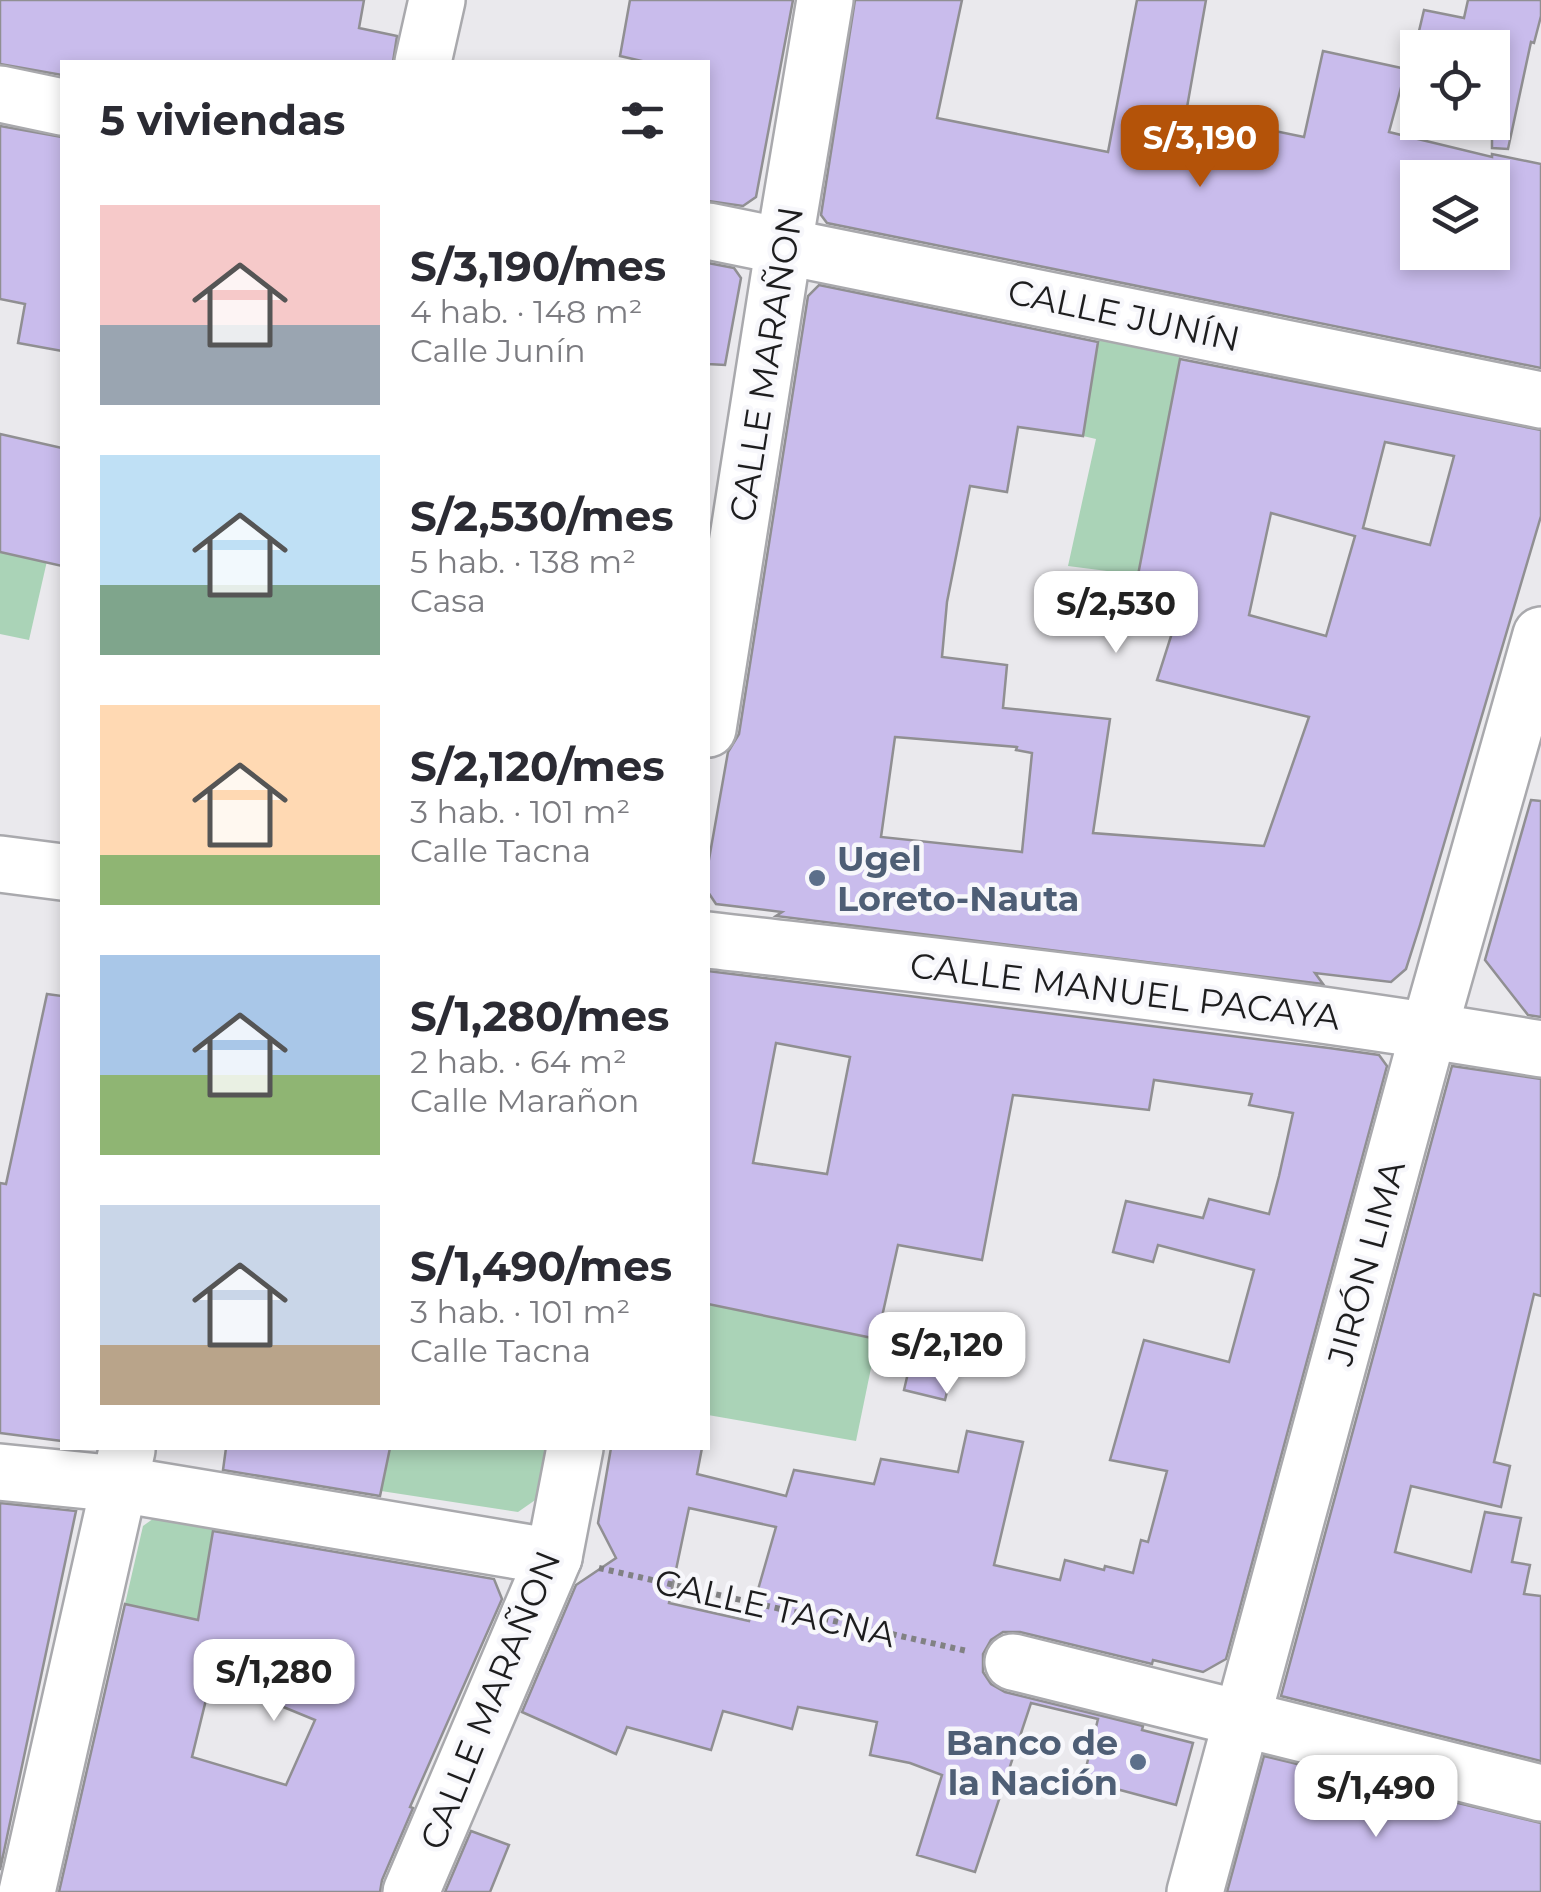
<!DOCTYPE html>
<html lang="es">
<meta charset="utf-8">
<style>
:root{--surface:#fff;--page:#f7f7f7;--text:#2b2b33;--muted:#7c7c81;--accent:#b45309}
body{margin:0;font-family:Montserrat,sans-serif;background:var(--page);color:var(--text);height:100vh;display:flex;flex-direction:column;font-size:38px;white-space:nowrap}
*{box-sizing:border-box;margin:0}
p{font-size:32px;color:var(--muted)}
.icon{flex:none;width:55px;height:55px;fill:none;stroke:currentColor;stroke-width:2;stroke-linecap:round;stroke-linejoin:round}
.map{position:relative;flex:1;overflow:hidden}
.drawer{position:absolute;left:60px;top:60px;width:650px;height:1390px;display:flex;flex-direction:column;background:var(--surface);border-radius:0px;box-shadow:0 5px 15px #0003}
.drawer>*{flex:none}
.tools{position:absolute;left:1400px;top:30px;display:grid;gap:20px}
.tools a{display:grid;place-items:center;width:110px;height:110px;border-radius:0px;background:var(--surface);box-shadow:0 5px 15px #0003;font-size:50px}
.price{position:absolute;translate:-50% -85px;padding:0 22px;border-radius:20px;background:#fff;color:#222;font-size:32px;line-height:65px;filter:drop-shadow(0 2px 5px #0008)}
.price::after{content:'';position:absolute;left:50%;top:60px;width:30px;height:22px;margin-left:-15px;background:inherit;clip-path:polygon(0 0,100% 0,50% 100%)}
.price.selected{background:var(--accent);color:#fff}
ul{padding:0;list-style:none}
li{display:flex;align-items:center;gap:30px;height:250px;padding:0 40px}
li span{display:grid;place-items:center;flex:none;width:280px;height:200px;border-radius:0px;color:#555}
li>.icon{margin-inline-start:auto}
span .icon{width:120px;height:120px;fill:#fffc;stroke-width:1}
li b{font-size:42px}
h2{display:flex;justify-content:space-between;align-items:center;height:120px;padding:0 40px;font-size:42px}
.map>svg:first-child{display:block}
.green{fill:#aad3b7}
.building{fill:#c9bcec;stroke:#908f92;stroke-width:2.5;fill-rule:evenodd}
.lines{fill:none;stroke-linecap:round;stroke-linejoin:round}
.minor-casing{stroke:#a9a9ad;stroke-width:60}
.major-casing{stroke:#a9a9ad;stroke-width:60}
.path{stroke:#818183;stroke-width:6;stroke-dasharray:5 5;stroke-linecap:butt}
.minor{stroke:#fff;stroke-width:55}
.major{stroke:#fff;stroke-width:55}
.service-dot{fill:#5c6f8a;stroke:#f7f7fb;stroke-width:4}
.labels{text-anchor:middle;dominant-baseline:central;stroke-width:9;stroke-linejoin:round;paint-order:stroke}
.street-label{font-size:35px;fill:#1d1d1e;stroke:#f7f7fb}
.service-label{font-size:35px;font-weight:bold;fill:#4e5e75;stroke:#f7f7fb;text-anchor:start}
</style>
<div class="map">
<svg width="1541" height="1892" viewBox="0 0 1541 1892">
<rect width="100%" height="100%" fill="#eae9ed"/>
<g class="green">
<polygon points="1100,331 1183,345 1138,575 1068,566 1096,439 1083,436"/>
<polygon points="52,539 29,640 0,634 0,552"/>
<polygon points="708,1304 877,1339 856,1441 708,1415"/>
<polygon points="390,1448 551,1448 541,1496 518,1512 381,1491"/>
<polygon points="161,1513 214,1523 199,1620 125,1604 143,1526"/>
</g>
<g class="building">
<polygon points="0,0 364,0 359,28 397,36 393,62 62,62 62,75 0,64"/>
<polygon points="630,0 793,0 756,197 743,206 708,201 708,62 646,62 620,56"/>
<path d="M855 0H962L937 118 1108 152 1137 0H1206L1186 113 1304 137 1323 51 1406 69 1389 132 1492 157V154L1541 164V368L827 223 821 215ZM1418 178H1492V252H1418Z"/>
<polygon points="1468,0 1541,0 1541,16 1534,43 1531,42 1508,149 1492,148 1492,48 1415,48 1424,10 1464,18"/>
<polygon points="0,126 62,137 62,351 18,343 25,304 0,299"/>
<polygon points="708,263 734,268 741,278 725,365 708,364"/>
<path d="M819 285 1098 342 1083 436 1018 427 1007 492 970 486 947 602 942 657 1007 665 1003 708 1110 719 1093 833 1264 846 1309 717 1157 680 1187 586 1138 575 1180 359 1541 430V516L1420 925 1406 969 1391 982 1315 973 1323 984 776 916 782 912 716 904 708 892V865L728 752 739 734 808 296ZM1385 442 1454 456 1430 545 1363 528ZM1271 513 1355 536 1326 636 1249 615ZM895 737 1017 747 1016 750 1032 753 1022 852 881 837Z"/>
<polygon points="0,434 62,448 62,566 0,552"/>
<polygon points="1531,800 1541,801 1541,1017 1528,1015 1485,960"/>
<path d="M708 971 1329 1048 1379 1055 1387 1066 1226 1659 1203 1672 1153 1660 1152 1664 1020 1632H1003L991 1640 983 1654V1672L991 1684 1005 1692 1143 1726 1142 1730 1193 1743 1176 1805 1083 1780 1098 1719 1031 1703 975 1872 917 1855 942 1775 910 1763 870 1755 877 1722 798 1707 792 1729 723 1711 711 1750 627 1727 616 1754 522 1712 576 1585 616 1558 598 1523 611 1448H702L697 1474 786 1496 794 1470 874 1484 881 1459 958 1472 967 1431 1023 1442 994 1565 1060 1580 1065 1560 1104 1570 1105 1566 1133 1573 1141 1540 1148 1542 1167 1471 1110 1460 1144 1340 1229 1362 1254 1270 1158 1245 1153 1262 1113 1252 1126 1201 1203 1218 1209 1199 1269 1214 1279 1176 1293 1113 1249 1105 1252 1094 1154 1080 1149 1110 1013 1095 982 1260 898 1245 877 1339 708 1304ZM776 1043 850 1057 827 1174 753 1163ZM689 1508 776 1527 749 1621 669 1603Z"/>
<polygon points="47,994 62,996 62,1441 0,1433 0,1183 6,1184"/>
<polygon points="1452,1066 1541,1079 1541,1296 1534,1294 1494,1462 1510,1466 1501,1507 1411,1486 1395,1552 1471,1572 1485,1512 1521,1518 1512,1562 1530,1565 1524,1594 1541,1596 1541,1761 1281,1696"/>
<polygon points="918,1330 960,1338 945,1400 904,1390"/>
<polygon points="226,1448 390,1448 380,1496 223,1470"/>
<polygon points="0,1503 76,1511 0,1870"/>
<path d="M213 1531 494 1579 502 1599 410 1807 413 1808 382 1880 380 1892H59L125 1604 198 1620ZM214 1667 287 1677 276 1704 315 1720 286 1785 192 1757Z"/>
<polygon points="1264,1756 1541,1823 1541,1892 1227,1892"/>
<polygon points="471,1831 509,1845 490,1892 445,1892"/>
</g>
<g class="lines">
<defs>
<g id="minor">
<polyline points="423,62 437,0"/>
<polyline points="784,245 825,0"/>
<path d="M708 940C986 972 1265 1002 1541 1049"/>
<polyline points="0,1472 119,1484 554,1557"/>
<polyline points="1013,1662 1541,1793"/>
<polyline points="27,1892 127,1450"/>
<polyline points="411,1892 554,1557 575,1448"/>
<polyline points="1195,1892 1429,1030 1541,635"/>
</g>
<g id="major">
<polyline points="0,94 62,107"/>
<polyline points="708,231 1541,400"/>
<polyline points="708,729 784,245"/>
<polyline points="0,864 62,872"/>
</g>
</defs>
<use href="#minor" class="minor-casing"/>
<use href="#major" class="major-casing"/>
<polyline class="path" points="599,1568 967,1651"/>
<use href="#minor" class="minor"/>
<use href="#major" class="major"/>
</g>
<g class="service-dot">
<circle cx="817" cy="878" r="10"/>
<circle cx="1138" cy="1762" r="10"/>
</g>
<g class="labels">
<g class="street-label">
<text transform="translate(1124 315) rotate(12)">CALLE JUNÍN</text>
<text transform="translate(766 364) rotate(-81)">CALLE MARAÑON</text>
<text transform="translate(1125 991) rotate(7)">CALLE MANUEL PACAYA</text>
<text transform="translate(1366 1263) rotate(-75)">JIRÓN LIMA</text>
<text transform="translate(775 1608) rotate(13)">CALLE TACNA</text>
<text transform="translate(490 1700) rotate(-68)">CALLE MARAÑON</text>
</g>
<g class="service-label">
<text x="837" y="858">Ugel<tspan x="837" dy="40">Loreto-Nauta</tspan></text>
<text x="1118" y="1742" text-anchor="end">Banco de<tspan x="1118" dy="40">la Nación</tspan></text>
</g>
</g>
</svg>
<div class="tools">
<a><svg class="icon" aria-label="locate" viewBox="0 0 24 24"><circle cx="12" cy="12" r="6"/><path d="M12 2v4M12 18v4M2 12h4M18 12h4"/></svg></a>
<a><svg class="icon" aria-label="layers" viewBox="0 0 24 24"><path d="M12 4l9 5-9 5-9-5zM3 14l9 5 9-5"/></svg></a>
</div>
<b class="price selected" style="left:1200px;top:190px">S/3,190</b>
<b class="price" style="left:1116px;top:656px">S/2,530</b>
<b class="price" style="left:947px;top:1397px">S/2,120</b>
<b class="price" style="left:274px;top:1724px">S/1,280</b>
<b class="price" style="left:1376px;top:1840px">S/1,490</b>
<section class="drawer">
<h2>5 viviendas<svg class="icon" aria-label="filters" viewBox="0 0 24 24"><path d="M4 7h16M4 17h16"/><circle cx="9" cy="7" r="2"/><circle cx="15" cy="17" r="2"/></svg></h2>
<ul>
<li><span style="background:linear-gradient(#f6c9c9 60%,#9aa5b1 0)"><svg class="icon" aria-label="home" viewBox="0 0 24 24"><path d="M3 11l9-7 9 7M6 9v11h12V9"/></svg></span><div><b>S/3,190/mes</b><p>4 hab. · 148 m²</p><p>Calle Junín</p></div></li>
<li><span style="background:linear-gradient(#bfe0f5 65%,#7fa58c 0)"><svg class="icon" aria-label="home" viewBox="0 0 24 24"><path d="M3 11l9-7 9 7M6 9v11h12V9"/></svg></span><div><b>S/2,530/mes</b><p>5 hab. · 138 m²</p><p>Casa</p></div></li>
<li><span style="background:linear-gradient(#ffd9b3 75%,#8fb573 0)"><svg class="icon" aria-label="home" viewBox="0 0 24 24"><path d="M3 11l9-7 9 7M6 9v11h12V9"/></svg></span><div><b>S/2,120/mes</b><p>3 hab. · 101 m²</p><p>Calle Tacna</p></div></li>
<li><span style="background:linear-gradient(#a9c7e8 60%,#8fb573 0)"><svg class="icon" aria-label="home" viewBox="0 0 24 24"><path d="M3 11l9-7 9 7M6 9v11h12V9"/></svg></span><div><b>S/1,280/mes</b><p>2 hab. · 64 m²</p><p>Calle Marañon</p></div></li>
<li><span style="background:linear-gradient(#c9d6e8 70%,#b9a48a 0)"><svg class="icon" aria-label="home" viewBox="0 0 24 24"><path d="M3 11l9-7 9 7M6 9v11h12V9"/></svg></span><div><b>S/1,490/mes</b><p>3 hab. · 101 m²</p><p>Calle Tacna</p></div></li>
</ul>
</section>
</div>
